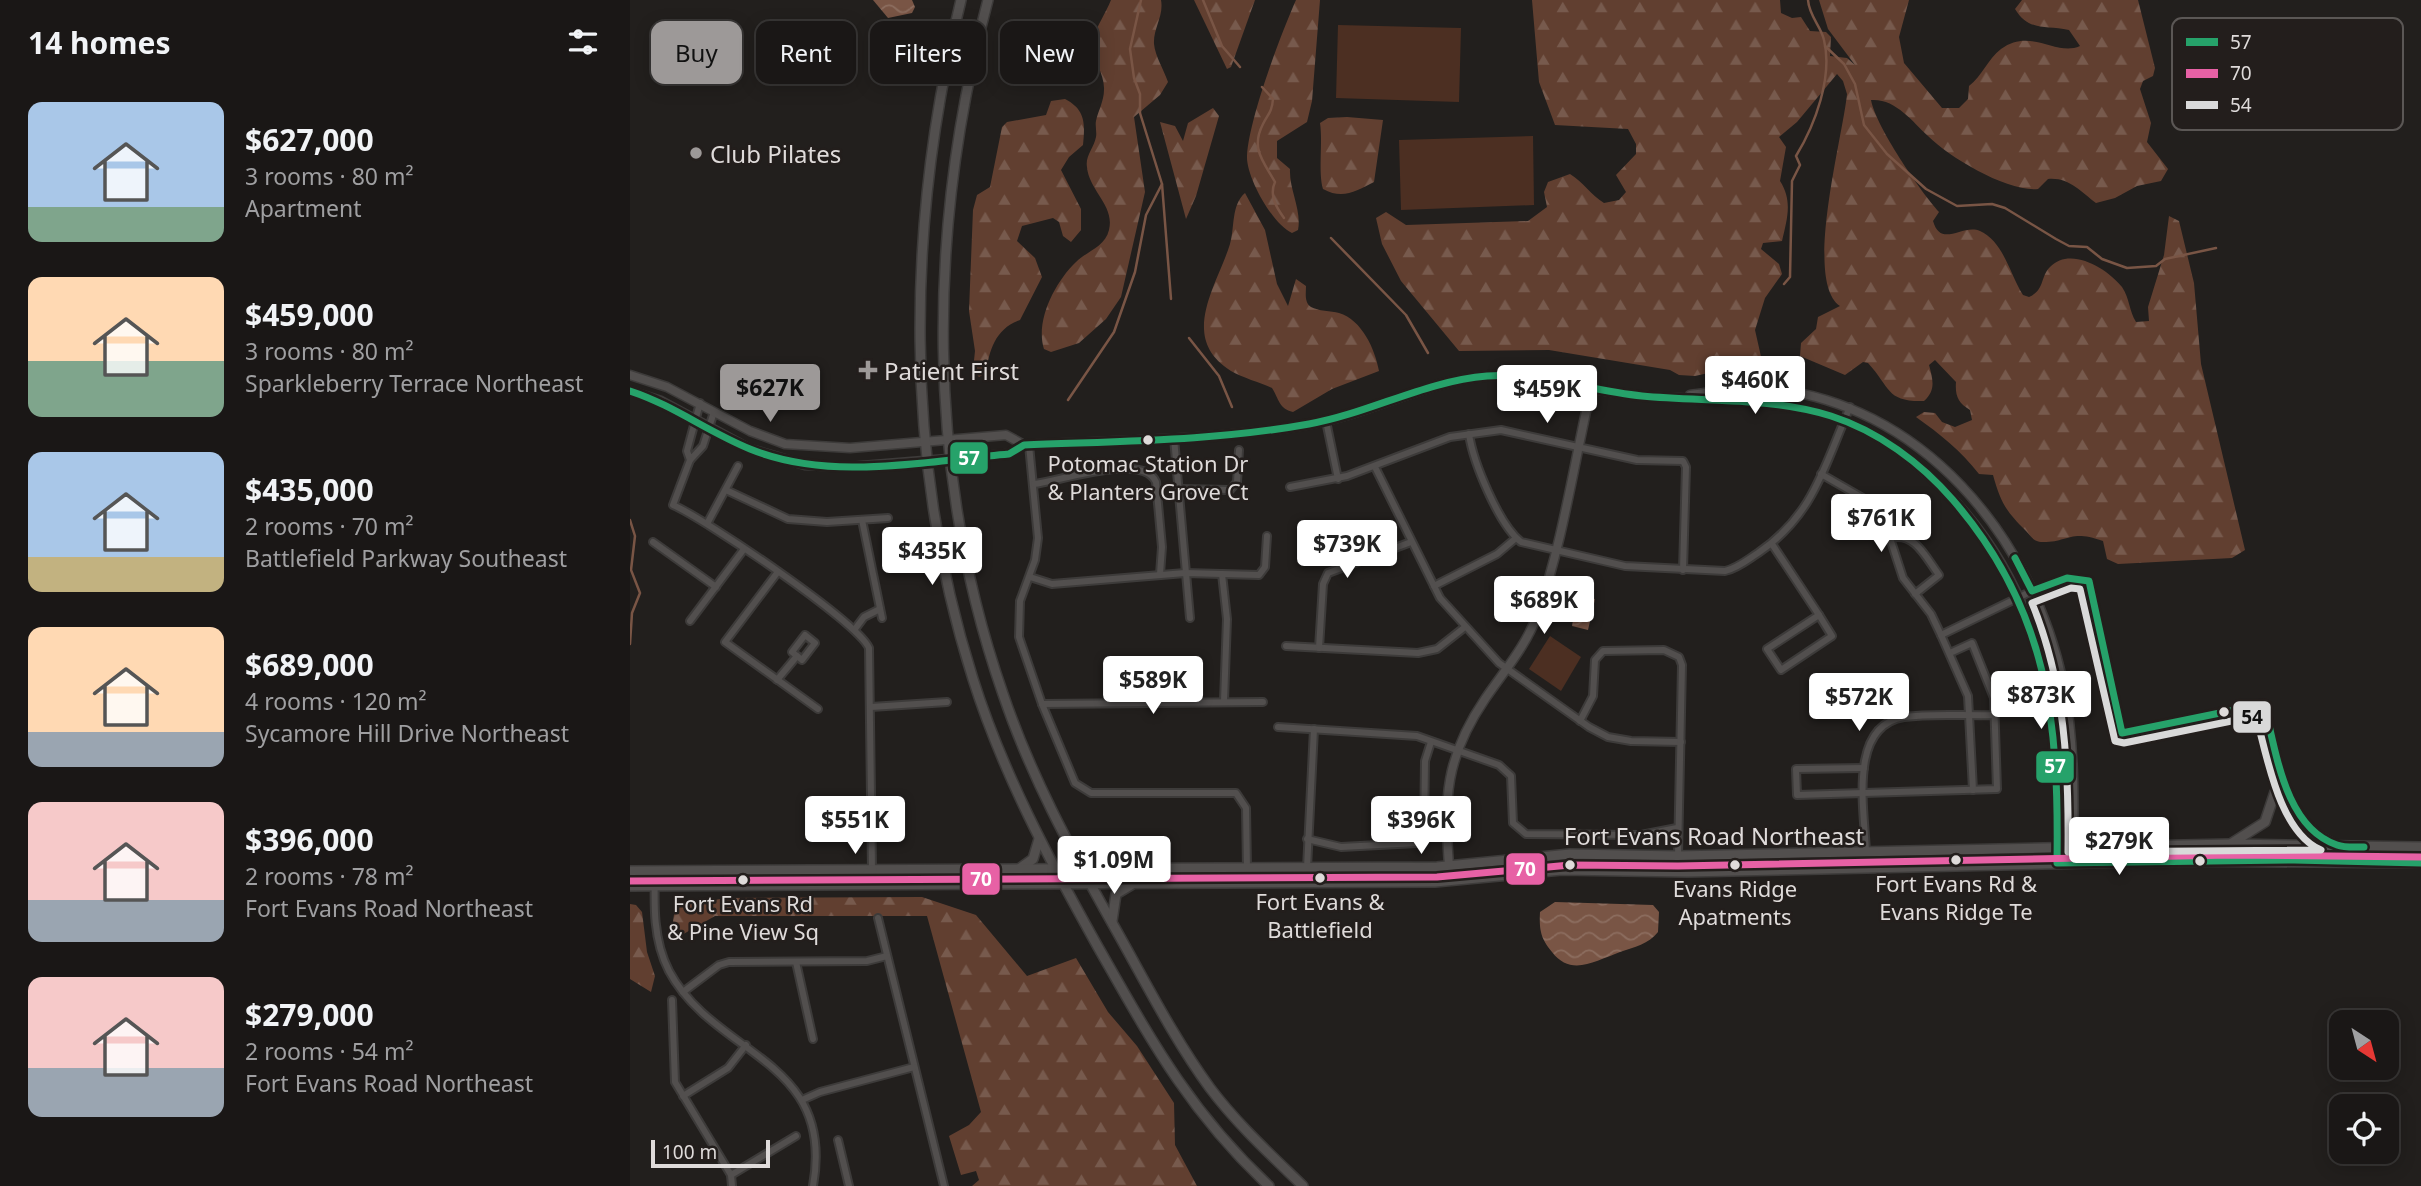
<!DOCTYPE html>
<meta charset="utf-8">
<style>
:root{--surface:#1a1716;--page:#272423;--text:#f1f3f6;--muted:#9f9fa1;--line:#383635;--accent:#9d9998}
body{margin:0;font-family:"Noto Sans",sans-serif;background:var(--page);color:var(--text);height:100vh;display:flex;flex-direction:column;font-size:26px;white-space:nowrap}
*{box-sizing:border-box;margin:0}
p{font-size:23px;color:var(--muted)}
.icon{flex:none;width:38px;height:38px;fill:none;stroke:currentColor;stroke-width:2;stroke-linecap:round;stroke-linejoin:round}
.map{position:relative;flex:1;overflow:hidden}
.sheet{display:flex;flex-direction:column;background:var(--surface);width:630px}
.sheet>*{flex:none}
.top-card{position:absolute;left:21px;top:21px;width:665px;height:63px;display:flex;gap:14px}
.needle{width:46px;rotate:144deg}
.tools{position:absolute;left:1699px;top:1010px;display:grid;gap:14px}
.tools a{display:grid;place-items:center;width:70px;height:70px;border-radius:14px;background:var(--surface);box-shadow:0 4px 18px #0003,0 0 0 2px var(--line);font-size:35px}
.scale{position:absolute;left:21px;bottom:18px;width:119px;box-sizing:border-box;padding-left:7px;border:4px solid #dfdbda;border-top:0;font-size:19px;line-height:24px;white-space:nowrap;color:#dfdbda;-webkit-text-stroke:5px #231e1c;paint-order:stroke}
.price{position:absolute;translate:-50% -60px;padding:0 16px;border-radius:7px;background:#fff;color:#222;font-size:23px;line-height:46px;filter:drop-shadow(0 2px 4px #0008)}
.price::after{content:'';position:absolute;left:50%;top:42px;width:21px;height:16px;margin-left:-10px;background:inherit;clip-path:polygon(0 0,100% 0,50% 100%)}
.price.selected{background:var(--accent);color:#111}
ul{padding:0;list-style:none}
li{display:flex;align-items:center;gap:21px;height:175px;padding:0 28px}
li span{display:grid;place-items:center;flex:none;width:196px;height:140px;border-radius:14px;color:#555}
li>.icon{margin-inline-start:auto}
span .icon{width:84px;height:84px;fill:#fffc;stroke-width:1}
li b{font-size:30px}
h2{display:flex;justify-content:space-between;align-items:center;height:84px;padding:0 28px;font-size:30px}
.pill{padding:0 24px;border-radius:14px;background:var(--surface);box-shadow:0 4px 18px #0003,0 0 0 2px var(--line);font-size:24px;line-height:63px}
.pill.selected{background:var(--accent);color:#111}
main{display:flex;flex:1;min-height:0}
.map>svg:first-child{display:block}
.grass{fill:#4c2f22}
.forest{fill:url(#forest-firs)}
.water{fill:url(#water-waves)}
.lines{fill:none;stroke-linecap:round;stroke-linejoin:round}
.stream{stroke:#795545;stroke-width:2.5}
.minor-casing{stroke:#3d3b3a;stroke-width:10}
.tertiary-casing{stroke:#3d3b3a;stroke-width:11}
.secondary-casing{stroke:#3d3b3a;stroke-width:12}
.minor{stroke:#524f4e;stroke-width:6}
.tertiary{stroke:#524f4e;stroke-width:8}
.secondary{stroke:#524f4e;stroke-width:9}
.bus-1-casing{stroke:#231e1c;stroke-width:12}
.bus-2-casing{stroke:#231e1c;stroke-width:12}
.bus-3-casing{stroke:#231e1c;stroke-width:12}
.bus-1{stroke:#26a26a;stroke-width:7}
.bus-2{stroke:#e761a5;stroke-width:7}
.bus-3{stroke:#d9d9d9;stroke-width:7}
.poi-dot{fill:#9d9998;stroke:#231e1c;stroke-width:2.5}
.bus-dot{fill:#dfdbda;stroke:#231e1c;stroke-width:2.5}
.labels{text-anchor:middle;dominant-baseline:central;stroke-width:5;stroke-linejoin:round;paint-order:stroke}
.bus-label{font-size:22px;fill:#dfdbda;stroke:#231e1c}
.poi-label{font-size:24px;fill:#dfdbda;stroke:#231e1c;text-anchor:start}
.street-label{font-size:24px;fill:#dfdbda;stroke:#231e1c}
.key{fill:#231e1c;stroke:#5b5755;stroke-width:2}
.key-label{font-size:19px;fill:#dfdbda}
.line-badge{stroke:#231e1c;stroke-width:2.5}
.badge-label{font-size:19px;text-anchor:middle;font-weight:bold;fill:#fff}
.pale-badge-label{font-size:19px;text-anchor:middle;font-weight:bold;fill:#111}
</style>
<main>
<section class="sheet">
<h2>14 homes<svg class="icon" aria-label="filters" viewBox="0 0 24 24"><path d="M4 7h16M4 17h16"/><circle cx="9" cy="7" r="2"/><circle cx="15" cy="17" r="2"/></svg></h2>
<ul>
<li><span style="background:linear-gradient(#a9c7e8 75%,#7fa58c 0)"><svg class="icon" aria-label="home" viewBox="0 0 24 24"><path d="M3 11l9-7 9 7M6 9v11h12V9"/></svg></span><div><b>$627,000</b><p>3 rooms · 80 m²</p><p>Apartment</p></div></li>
<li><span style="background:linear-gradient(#ffd9b3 60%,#7fa58c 0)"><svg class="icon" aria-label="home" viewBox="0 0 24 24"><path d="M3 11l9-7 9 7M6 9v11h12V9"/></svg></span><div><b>$459,000</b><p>3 rooms · 80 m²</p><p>Sparkleberry Terrace Northeast</p></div></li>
<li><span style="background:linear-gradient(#a9c7e8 75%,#c2b280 0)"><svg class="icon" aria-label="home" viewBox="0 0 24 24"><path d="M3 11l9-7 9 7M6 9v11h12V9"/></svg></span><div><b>$435,000</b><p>2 rooms · 70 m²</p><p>Battlefield Parkway Southeast</p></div></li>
<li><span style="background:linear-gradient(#ffd9b3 75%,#9aa5b1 0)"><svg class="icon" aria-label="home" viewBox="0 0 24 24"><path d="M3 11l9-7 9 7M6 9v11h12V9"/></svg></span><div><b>$689,000</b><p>4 rooms · 120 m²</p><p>Sycamore Hill Drive Northeast</p></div></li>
<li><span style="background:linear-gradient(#f6c9c9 70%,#9aa5b1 0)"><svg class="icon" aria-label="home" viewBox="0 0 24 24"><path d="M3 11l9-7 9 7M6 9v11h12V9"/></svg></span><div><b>$396,000</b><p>2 rooms · 78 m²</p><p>Fort Evans Road Northeast</p></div></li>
<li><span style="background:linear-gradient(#f6c9c9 65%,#9aa5b1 0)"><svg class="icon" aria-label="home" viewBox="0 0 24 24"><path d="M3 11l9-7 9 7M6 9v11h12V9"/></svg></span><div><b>$279,000</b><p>2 rooms · 54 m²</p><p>Fort Evans Road Northeast</p></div></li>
</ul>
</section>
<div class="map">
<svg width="1791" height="1186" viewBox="0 0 1791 1186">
<defs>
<pattern id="forest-firs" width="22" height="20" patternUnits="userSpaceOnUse" patternTransform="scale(1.75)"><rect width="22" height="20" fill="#613f30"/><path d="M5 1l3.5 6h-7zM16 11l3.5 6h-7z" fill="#775a4d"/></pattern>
<pattern id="water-waves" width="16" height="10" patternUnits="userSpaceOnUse" patternTransform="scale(1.75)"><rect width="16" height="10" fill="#795545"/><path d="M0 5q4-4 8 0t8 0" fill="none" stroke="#8c6d5f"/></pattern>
</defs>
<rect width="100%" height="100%" fill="#221f1d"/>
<g class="grass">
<polygon points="708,25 831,28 829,102 706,98"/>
<polygon points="903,136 904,205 771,210 769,140"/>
<polygon points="920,636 951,657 931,691 899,669"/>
</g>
<g class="forest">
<path d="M481 0H531C534 16 523 28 524 44 525 56 534 70 538 82L530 95 504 117 515 192 491 297 476 319 449 343 421 352 414 349C405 321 425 282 446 262 457 251 475 247 479 230 485 205 459 191 457 167 455 156 464 148 466 137 467 132 465 126 466 121 468 111 474 101 474 90 475 71 459 57 463 39 467 25 476 13 481 0Z"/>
<polygon points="564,0 625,0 601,67 597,69"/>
<path d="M666 0H690L682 101 677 122 647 141V158L660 169C659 190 672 210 668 230L662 233C643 225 616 177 617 156 619 119 650 36 666 0Z"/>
<path d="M902 0H1150L1151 13 1162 18 1171 17 1180 31 1196 32 1201 37 1200 56 1217 58 1225 65 1198 29 1189 0H1279L1269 37 1274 63 1312 108H1329L1338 99 1339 86C1352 76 1358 59 1371 49 1401 27 1426 57 1450 46L1439 30C1416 25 1399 32 1385 9L1392 0H1508L1525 68 1523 76 1513 81 1510 89 1521 123 1517 142 1538 169 1531 181 1507 186 1485 198 1466 203C1451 192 1439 177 1418 179L1408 189C1378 192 1320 158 1298 136 1282 121 1265 98 1241 100 1246 127 1290 191 1309 212L1303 221C1311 249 1333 223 1350 231 1374 242 1380 275 1393 295L1399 297C1415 290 1410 277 1420 267 1440 246 1477 268 1492 287 1500 299 1499 311 1506 322L1519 321 1518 307 1534 255 1539 216 1549 221 1564 283 1571 364 1615 550 1602 558 1488 564 1477 559 1473 541C1440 529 1439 542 1413 542 1403 542 1402 537 1396 531 1375 510 1371 503 1363 475L1349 474C1331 451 1310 434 1286 417L1294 412 1305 413 1312 422 1325 427 1342 420 1340 410C1328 403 1325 396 1326 382L1305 360 1299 365C1303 380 1306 390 1294 401 1256 402 1261 388 1238 363L1233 362 1215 375 1170 356 1171 343 1186 329 1188 317 1210 306C1173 281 1213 137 1217 94L1213 81 1207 74 1167 122 1149 137 1156 147 1150 181C1163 201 1157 219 1152 241L1133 243 1131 249 1149 264 1152 274 1135 298 1125 330 1132 361 1065 376 1049 375 1040 370 919 350 829 351 771 281 752 244 746 218 756 212 776 225 898 221 917 207 914 192 918 182 940 174C953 182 961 195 974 203L989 200 996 192 986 175 1006 154V144L998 129 925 125 909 82Z"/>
<path d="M435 99C456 110 455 124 453 145L439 157 431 170 451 209V230L441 242 433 236 429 222 423 218 392 226 387 241 405 258 412 277 390 320C366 328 359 350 356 373L349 377 343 370 345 351 339 311 343 210 347 195 360 187 372 127 377 122 416 115 421 101Z"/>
<polygon points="583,108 589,116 566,196 556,219 530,122 545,126 553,141 558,123"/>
<path d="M717 117 753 120 744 182C726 191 713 200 693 189 688 172 693 143 690 123L698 118Z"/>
<path d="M615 193 635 230 647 284 658 306 666 279 676 286C676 293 674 302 681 307 688 311 701 311 709 313 732 320 745 349 749 371L702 389 663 412C649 409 649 399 642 388 629 382 613 378 601 371 548 338 587 286 600 244 605 227 601 205 615 193Z"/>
<path d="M292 897 346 915 397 976 446 958 478 1012 507 1046 544 1103 545 1145 567 1186H342L349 1180 346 1171 331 1175 319 1136 339 1125 351 1112 297 916H85L50 936 42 928 45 908C60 900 77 903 94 898Z"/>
<polygon points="0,904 6,905 12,912 17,952 25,976 21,992 0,979"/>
</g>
<g class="water">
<polygon points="243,0 282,0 285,7 282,13 258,18"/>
<polygon points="937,594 965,599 958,630 942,626 945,608 935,605"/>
<path d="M925 902 1023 905 1029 912 1028 932C1019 944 1004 947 990 952 965 961 941 977 922 952 911 939 909 930 910 912Z"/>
</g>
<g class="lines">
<g class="stream">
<polyline points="511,0 500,49 504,78 510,94 510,113 532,184 541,299"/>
<polyline points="573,0 592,46 610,67"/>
<polyline points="1195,46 1214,64 1225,84 1234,125 1257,154 1296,189 1327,206 1362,204 1375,208 1426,239 1439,246 1457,247 1472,259 1497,268 1526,266 1535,259 1586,248"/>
<path d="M632 87 643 99C642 112 638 114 633 124 620 149 634 162 645 182 639 195 646 207 654 218"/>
<polyline points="701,238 776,315 798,353"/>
<path d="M1154 284 1160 277 1162 181 1170 165 1166 156C1185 125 1203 77 1194 40 1191 26 1179 16 1178 0"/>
<polyline points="559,338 589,376 602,407"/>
<polyline points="438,400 484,332 505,272 516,215 532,184"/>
<polyline points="0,520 5,536 1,570 10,593 2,613 0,644"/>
</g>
<defs>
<g id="minor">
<polyline points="70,403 57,451 60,460 73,446 84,412"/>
<polyline points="696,421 708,479"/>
<path d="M839 434C843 462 869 525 891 542L995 566 1095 571C1108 568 1117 560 1128 553 1184 515 1194 466 1220 407"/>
<polyline points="544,438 560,618"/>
<polyline points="399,445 408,538 405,560 390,601 389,637 412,704 445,783 461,793 606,793 616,808 617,869"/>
<path d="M60 460 43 505C75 519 227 621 239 648L242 870"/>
<polyline points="745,467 810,598 869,663 959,727 978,737 1001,741 1051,742"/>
<polyline points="1191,474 1245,505 1257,529 1273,578 1301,614 1311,635"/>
<path d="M404 484C430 481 513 452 526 482L532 547 530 574"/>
<polyline points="660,487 717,476 820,437 871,430 1007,460 1053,461 1056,467 1053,570"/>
<polyline points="548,489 600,490 607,482 609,450"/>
<polyline points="96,490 158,519 197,522 258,518"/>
<polyline points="232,520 252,618"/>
<polyline points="78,522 108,466"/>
<path d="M1260 538C1285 531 1296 558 1309 575L1285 594"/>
<polyline points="23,542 86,587"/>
<polyline points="1142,544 1189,615"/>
<polyline points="147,573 95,642 188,709"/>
<polyline points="592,574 597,619 594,701"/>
<polyline points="400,577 422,584 555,573 629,575 635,567 637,536"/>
<polyline points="804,586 867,554 886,538"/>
<polygon points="1189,615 1202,636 1151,670 1137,649"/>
<polyline points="60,621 114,549"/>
<polyline points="225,629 234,617 250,609"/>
<polygon points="175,635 185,643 172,660 162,652"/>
<polyline points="656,646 788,653 807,649 835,627"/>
<polyline points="689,648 693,584 698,573 781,542"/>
<polyline points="147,680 167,656"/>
<polyline points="412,704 633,702"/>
<polyline points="241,707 317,702"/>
<polyline points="950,721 963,696 965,660 973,651 1034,650 1049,657 1052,665 1048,856"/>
<polyline points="648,727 787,736 869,765 881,776 883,823 896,834 1011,835 1047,828"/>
<polyline points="1234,768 1166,769 1167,795 1367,789 1364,698 1342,643 1320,653"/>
<polyline points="1343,790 1338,696 1311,635 1402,591"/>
<polyline points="677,839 711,847 787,843 794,834 795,761 801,742"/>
<path d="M1236 853C1235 813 1217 726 1274 717 1303 713 1335 716 1365 715"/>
<polyline points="677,868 684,729"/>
<path d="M25 871C24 905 23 940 39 971 85 1057 206 1058 183 1186"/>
<polyline points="248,918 314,1186"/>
<polyline points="166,962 183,1039"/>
<polyline points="53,992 89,965 99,962 237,961 257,956"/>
<polyline points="42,1000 45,1082 101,1175 102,1186"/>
<polyline points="53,1096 98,1068 116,1045"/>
<polyline points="172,1100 190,1092 284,1067"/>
<polyline points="208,1140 219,1186"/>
<polyline points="101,1175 166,1136"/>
</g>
<g id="tertiary">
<polyline points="0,375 37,387 120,431 155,444 220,448 376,435 394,445"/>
<path d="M0 391 31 401 120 449 175 465 220 467 379 454 394 445C489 440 586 441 680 424 741 414 794 381 857 376 910 373 960 392 1012 396 1075 401 1141 397 1201 416 1246 430 1282 458 1314 490 1419 595 1431 723 1427 863"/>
<path d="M1060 395C1084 392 1110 386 1134 388 1291 401 1402 536 1433 683 1445 742 1444 803 1443 863"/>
<path d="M819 866C814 798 815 758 855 699 874 671 897 645 908 613 933 541 944 463 961 389"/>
</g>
<g id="secondary">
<path d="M331 0C276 223 273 459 343 679 373 774 420 861 468 947 521 1040 559 1111 639 1186"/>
<path d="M358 0C297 228 295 470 373 694 400 774 440 848 481 921 513 977 542 1036 580 1088 607 1124 641 1155 673 1186"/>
<polyline points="1665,811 1682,832 1703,844"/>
<polyline points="1602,843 1635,822 1645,792"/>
<polyline points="389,869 403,859 409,839"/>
<polyline points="0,871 807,867 940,854 1048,856 1600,844 1791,847"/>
<polyline points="206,880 235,877 242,870"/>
<polyline points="0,886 805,882 932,870 1057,872 1552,861 1791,863"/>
<polyline points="482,921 486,894 501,885"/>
</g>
</defs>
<use href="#minor" class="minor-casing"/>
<use href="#tertiary" class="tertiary-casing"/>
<use href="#secondary" class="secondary-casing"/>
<use href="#minor" class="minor"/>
<use href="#tertiary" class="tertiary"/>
<use href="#secondary" class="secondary"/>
<defs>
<g id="bus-1">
<path d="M0 391C43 405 78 432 120 449 201 482 295 461 379 454L394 445C489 441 585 441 679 424 740 413 795 381 857 376 909 372 960 391 1012 396 1075 402 1140 397 1201 416 1248 431 1291 463 1323 500 1419 611 1429 722 1427 863L1664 860 1791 863"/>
<path d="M1385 558 1402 591 1437 578 1459 581 1492 733 1634 704C1646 750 1654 827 1707 845 1715 848 1725 847 1734 847"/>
</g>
<polyline id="bus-2" points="0,881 807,877 940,865 1048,866 1600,855 1791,857"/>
<path id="bus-3" d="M1441 588 1450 589 1485 741 1494 743 1626 716C1637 756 1649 832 1691 850L1438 852C1439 767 1435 683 1402 603Z"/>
</defs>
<use href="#bus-1" class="bus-1-casing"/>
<use href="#bus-2" class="bus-2-casing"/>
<use href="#bus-3" class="bus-3-casing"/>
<use href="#bus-1" class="bus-1"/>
<use href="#bus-2" class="bus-2"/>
<use href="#bus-3" class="bus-3"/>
</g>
<g class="poi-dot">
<circle cx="66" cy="153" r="7"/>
<path d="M234.5 359.5h7v7h7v7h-7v7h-7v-7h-7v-7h7z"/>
</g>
<g class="bus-dot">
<circle cx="518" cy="440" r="6"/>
<circle cx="1594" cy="712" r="6"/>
<circle cx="1326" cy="860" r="6"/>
<circle cx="1570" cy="861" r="6"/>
<circle cx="940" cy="865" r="6"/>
<circle cx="1105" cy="865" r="6"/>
<circle cx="690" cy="878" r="6"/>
<circle cx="113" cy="880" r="6"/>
</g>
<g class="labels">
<g class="bus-label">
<text x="518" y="463">Potomac Station Dr<tspan x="518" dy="28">&amp; Planters Grove Ct</tspan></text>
<text x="1326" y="883">Fort Evans Rd &amp;<tspan x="1326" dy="28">Evans Ridge Te</tspan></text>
<text x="1105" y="888">Evans Ridge<tspan x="1105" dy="28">Apatments</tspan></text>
<text x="690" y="901">Fort Evans &amp;<tspan x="690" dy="28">Battlefield</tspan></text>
<text x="113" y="903">Fort Evans Rd<tspan x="113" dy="28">&amp; Pine View Sq</tspan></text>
</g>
<g class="poi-label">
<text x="80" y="153">Club Pilates</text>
<text x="254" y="370">Patient First</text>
</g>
<g class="street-label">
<text x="1084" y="835">Fort Evans Road Northeast</text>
</g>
</g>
<rect x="1542" y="18" width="231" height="112" rx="10" class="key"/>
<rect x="1556" y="38" width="32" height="8" fill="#26a26a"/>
<rect x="1556" y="69" width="32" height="9" fill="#e761a5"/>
<rect x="1556" y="101" width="32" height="8" fill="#d9d9d9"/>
<g class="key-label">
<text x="1600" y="49">57</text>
<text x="1600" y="80">70</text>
<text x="1600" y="112">54</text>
</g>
<g class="line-badge">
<rect x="319" y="441" width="40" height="34" rx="7" fill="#26a26a"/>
<rect x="1602" y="700" width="40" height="34" rx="7" fill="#d9d9d9"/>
<rect x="1405" y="750" width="40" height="34" rx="7" fill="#26a26a"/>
<rect x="875" y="852" width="41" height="34" rx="7" fill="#e761a5"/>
<rect x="331" y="862" width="40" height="34" rx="7" fill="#e761a5"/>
</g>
<g class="badge-label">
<text x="339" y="465">57</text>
<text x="1425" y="773">57</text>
<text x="895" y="876">70</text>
<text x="351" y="886">70</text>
</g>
<g class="pale-badge-label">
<text x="1622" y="724">54</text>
</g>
</svg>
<div class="tools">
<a><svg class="needle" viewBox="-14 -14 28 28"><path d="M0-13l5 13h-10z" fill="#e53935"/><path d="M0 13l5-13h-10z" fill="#9f9fa1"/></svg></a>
<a><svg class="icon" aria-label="locate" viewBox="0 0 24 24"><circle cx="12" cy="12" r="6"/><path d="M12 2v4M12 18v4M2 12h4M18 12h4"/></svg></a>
</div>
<div class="scale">100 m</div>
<b class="price" style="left:1125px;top:416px">$460K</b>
<b class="price selected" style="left:140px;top:424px">$627K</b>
<b class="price" style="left:917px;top:425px">$459K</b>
<b class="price" style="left:1251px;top:554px">$761K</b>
<b class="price" style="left:717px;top:580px">$739K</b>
<b class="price" style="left:302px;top:587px">$435K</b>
<b class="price" style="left:914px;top:636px">$689K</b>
<b class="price" style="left:523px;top:716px">$589K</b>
<b class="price" style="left:1411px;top:731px">$873K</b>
<b class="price" style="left:1229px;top:733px">$572K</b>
<b class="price" style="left:225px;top:856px">$551K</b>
<b class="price" style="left:791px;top:856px">$396K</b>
<b class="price" style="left:1489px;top:877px">$279K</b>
<b class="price" style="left:484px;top:896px">$1.09M</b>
<div class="top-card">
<a class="pill selected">Buy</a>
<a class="pill">Rent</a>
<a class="pill">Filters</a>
<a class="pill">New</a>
</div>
</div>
</main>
